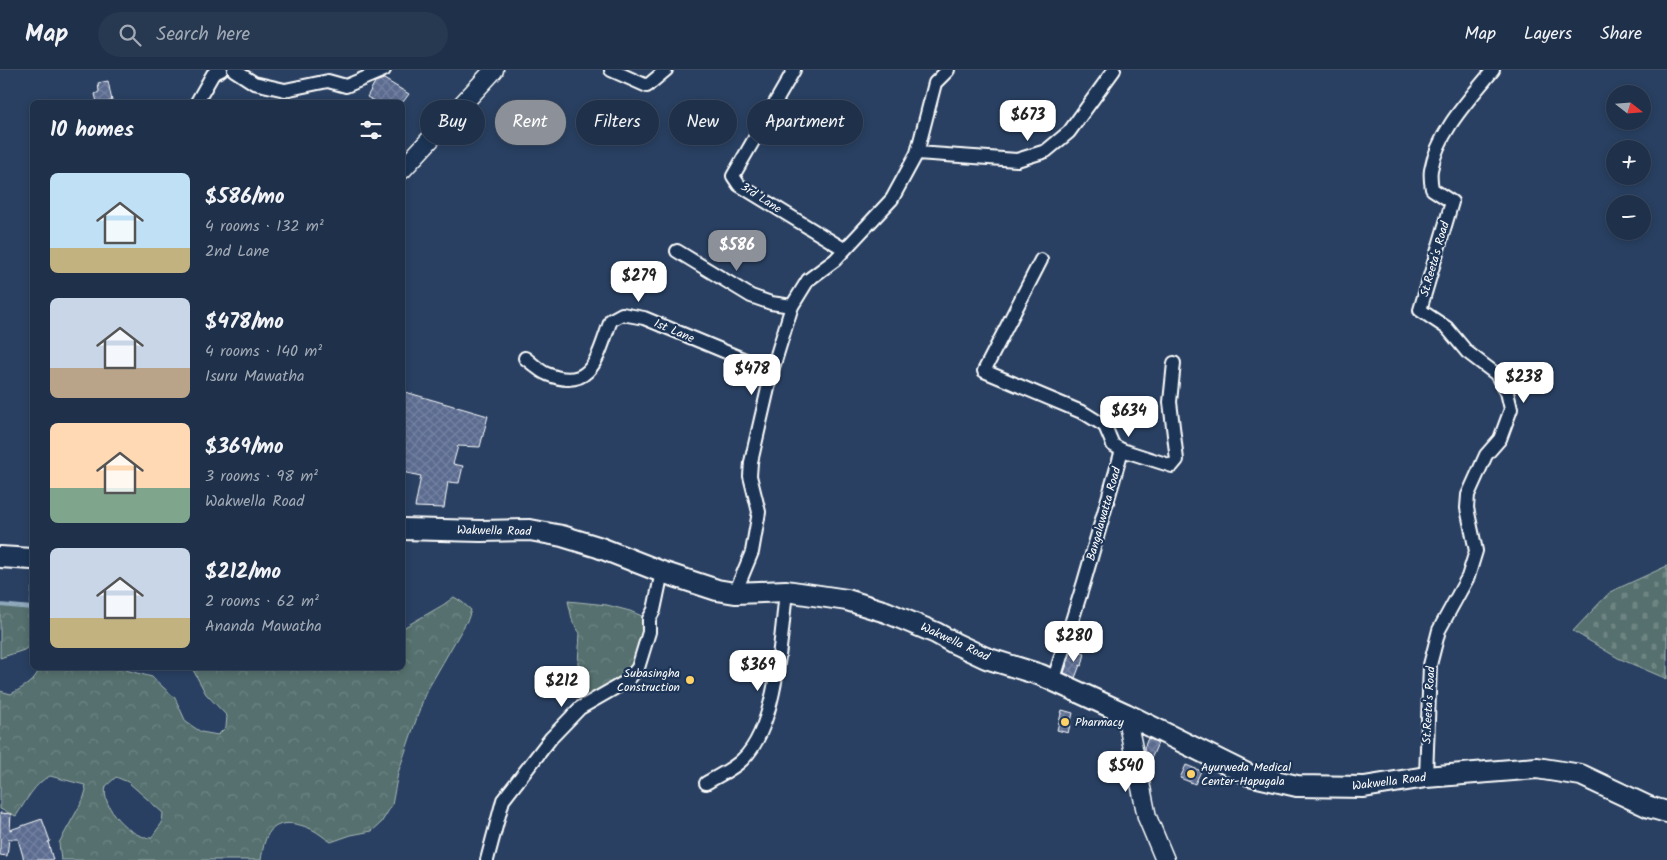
<!DOCTYPE html>
<meta charset="utf-8">
<style>
:root{--surface:#1f304a;--page:#273851;--text:#f1f3f6;--muted:#a1a9b5;--line:#3c4b62;--accent:#8c9099}
body{margin:0;font-family:Kalam,sans-serif;background:var(--page);color:var(--text);height:100vh;display:flex;flex-direction:column;font-size:19px;white-space:nowrap}
*{box-sizing:border-box;margin:0}
p{font-size:16px;color:var(--muted)}
.icon{flex:none;width:28px;height:28px;fill:none;stroke:currentColor;stroke-width:2;stroke-linecap:round;stroke-linejoin:round}
.map{position:relative;flex:1;overflow:hidden}
.drawer{position:absolute;left:30px;top:30px;width:375px;height:570px;display:flex;flex-direction:column;background:var(--surface);border-radius:8px;box-shadow:0 2px 8px #0003,0 0 0 1px var(--line)}
.drawer>*{flex:none}
.guide{position:absolute;left:420px;top:30px;width:475px;height:45px;display:flex;gap:10px}
.needle{width:32px;rotate:107deg}
.fabs{position:absolute;left:1606px;top:15px;display:grid;gap:10px}
.fabs a{display:grid;place-items:center;width:45px;height:45px;border-radius:50%;background:var(--surface);box-shadow:0 2px 8px #0003,0 0 0 1px var(--line);font-size:25px}
.price{position:absolute;translate:-50% -42px;padding:0 11px;border-radius:10px;background:#fff;color:#222;font-size:16px;line-height:32px;filter:drop-shadow(0 1px 2px #0008)}
.price::after{content:'';position:absolute;left:50%;top:30px;width:15px;height:11px;margin-left:-8px;background:inherit;clip-path:polygon(0 0,100% 0,50% 100%)}
.price.current{background:var(--accent);color:#fff}
ul{padding:0;list-style:none}
li{display:flex;align-items:center;gap:15px;height:125px;padding:0 20px}
li span{display:grid;place-items:center;flex:none;width:140px;height:100px;border-radius:8px;color:#555}
li>.icon{margin-inline-start:auto}
span .icon{width:60px;height:60px;fill:#fffc;stroke-width:1}
li b{font-size:21px}
h2{display:flex;justify-content:space-between;align-items:center;height:60px;padding:0 20px;font-size:21px}
.chip{padding:0 18px;border-radius:22px;background:var(--surface);box-shadow:0 2px 8px #0003,0 0 0 1px var(--line);font-size:18px;line-height:45px}
.chip.current{background:var(--accent);color:#fff}
header{display:flex;align-items:center;gap:30px;box-sizing:border-box;height:70px;padding:0 25px;background:var(--surface);border-bottom:1px solid var(--line)}
header strong{font-size:24px}
nav{display:flex;gap:28px;margin-inline-start:auto;font-size:18px}
.search{width:350px;height:45px;background:var(--page);display:flex;align-items:center;gap:12px;box-sizing:border-box;padding:0 18px;border-radius:28px;color:var(--muted);font-size:19px}
.map>svg:first-child{display:block}
.forest{fill:url(#forest-crowns);stroke:#aab8b6;fill-rule:evenodd}
.cemetery{fill:url(#cemetery-stones);stroke:#aab8b6}
.lines{fill:none;stroke-linecap:round;stroke-linejoin:round}
.stream{stroke:#8fa8bb;stroke-width:4}
.building{fill:url(#building-cross-hatch);stroke:#fff}
.street-casing{stroke:#fff;stroke-width:16}
.secondary-casing{stroke:#fff;stroke-width:21}
.primary-casing{stroke:#fff;stroke-width:24}
.street{stroke:#1d3557;stroke-width:12}
.secondary{stroke:#1d3557;stroke-width:18}
.primary{stroke:#1d3557;stroke-width:20}
.poi-dot{fill:#ffd166;stroke:#1d3557;stroke-width:2}
.labels{text-anchor:middle;dominant-baseline:central;stroke-width:4.5;stroke-linejoin:round;paint-order:stroke}
.street-label{font-size:12px;fill:#fff;stroke:#1d3557}
.poi-label{font-size:12px;fill:#fff;stroke:#1d3557;text-anchor:start}
</style>
<header>
<strong>Map</strong>
<div class="search"><svg class="icon" aria-label="search" viewBox="0 0 24 24"><circle cx="10" cy="10" r="6"/><path d="M15 15l6 6"/></svg>Search here</div>
<nav><a>Map</a><a>Layers</a><a>Share</a></nav>
</header>
<div class="map">
<svg width="1667" height="790" viewBox="0 0 1667 790">
<defs>
<pattern id="forest-crowns" width="20" height="18" patternUnits="userSpaceOnUse" patternTransform="scale(1.25)"><rect width="20" height="18" fill="#55706e"/><path d="M2 6a3 3 0 1 1 6 0M12 15a3 3 0 1 1 6 0" fill="none" stroke="#6e8584"/></pattern>
<pattern id="cemetery-stones" width="16" height="16" patternUnits="userSpaceOnUse" patternTransform="scale(1.25)"><rect width="16" height="16" fill="#55706e"/><path d="M2 7V4a2 2 0 0 1 4 0v3zM10 15v-3a2 2 0 0 1 4 0v3z" fill="#6e8584"/></pattern>
<pattern id="building-cross-hatch" width="8" height="8" patternUnits="userSpaceOnUse" patternTransform="scale(1.25)"><rect width="8" height="8" fill="#5b6c90"/><path d="M0 0l8 8M0 8l8-8" fill="none" stroke="#7482a1"/></pattern>
</defs>
<rect width="100%" height="100%" fill="#294062"/>
<filter id="ink" filterUnits="userSpaceOnUse"><feTurbulence type="fractalNoise" baseFrequency=".02" numOctaves="2"/><feDisplacementMap in="SourceGraphic" scale="10" xChannelSelector="R" yChannelSelector="G"/><feConvolveMatrix kernelMatrix="1 2 1 2 8 2 1 2 1" color-interpolation-filters="sRGB"/></filter>
<g filter="url(#ink)">
<g class="forest">
<polygon points="32,517 32,574 24,580 0,588 0,535 30,538"/>
<path d="M454 527 462 532 471 540 468 549 425 624 398 703 392 735 381 753 372 761 351 765 331 772C324 768 318 762 311 759 293 751 272 749 265 771 263 777 262 784 261 790H61L59 773 83 730 86 720 85 715 50 706C35 712 25 733 16 746L0 739V621L11 624C24 617 34 612 40 598H118L152 607 175 628 186 652 201 662 218 665 226 657 227 646 206 624 192 598H402L403 558 443 535ZM116 707 128 712 163 743 162 753 151 768C130 768 100 737 106 716Z"/>
<polygon points="568,531 607,535 630,541 649,549 638,598 580,638 577,608 580,563 573,553"/>
</g>
<polygon class="cemetery" points="1667,496 1667,609 1618,588 1573,561 1610,522"/>
<g class="lines">
<polyline class="stream" points="0,535 32,538"/>
</g>
<g class="building">
<polygon points="384,9 409,24 403,32 376,32 367,27 375,12"/>
<polygon points="108,11 112,31 107,32 97,32 95,24 99,22 98,13"/>
<polygon points="402,321 488,346 480,377 458,376 453,394 463,396 459,413 448,412 444,438 415,437 421,406 402,402"/>
<polygon points="1072,579 1085,583 1082,596 1080,595 1075,608 1064,603"/>
<polygon points="1062,640 1073,643 1068,663 1057,660"/>
<polygon points="1148,668 1158,673 1151,689 1146,687 1144,678"/>
<polygon points="1186,695 1201,701 1195,714 1180,708"/>
<polygon points="0,743 11,744 10,760 42,749 50,771 48,772 53,790 24,790 18,769 9,769 7,786 0,785"/>
</g>
<g class="lines">
<defs>
<g id="street">
<polyline points="234,0 254,13 285,20 328,11 346,16 384,0"/>
<polyline points="611,0 647,16 666,0"/>
<polyline points="794,0 733,106 739,115 844,179"/>
<polyline points="197,32 213,4 221,0"/>
<polyline points="917,83 1017,90 1046,81 1069,62 1114,0"/>
<polyline points="677,181 751,226 771,233 792,236"/>
<polyline points="1041,190 984,301 1084,343 1105,356 1113,375 1122,380 1084,512 1053,612"/>
<path d="M525 288C532 293 539 301 547 304 593 323 598 284 611 250L622 244 644 248 772 301"/>
<polyline points="1122,380 1172,396 1177,390 1170,332 1174,293"/>
<polyline points="735,523 752,482 759,442 750,406 751,392 772,301 792,236 808,210 835,190 892,129 917,83 935,13 948,0"/>
<path d="M1426 707 1430 595 1439 560 1468 507 1476 481 1467 438 1468 425 1486 385 1500 369 1511 339 1507 322 1496 304 1467 282 1447 258 1420 240 1452 132 1432 119C1431 113 1430 106 1431 100 1438 61 1470 29 1493 0"/>
<path d="M706 713C717 706 732 700 742 690 777 658 781 567 786 521"/>
<polyline points="487,790 503,730 551,668 580,638 627,611 638,598 649,562 649,549 654,540 662,502"/>
</g>
<g id="secondary">
<polyline points="402,100 494,0"/>
<polyline points="1126,644 1147,747 1165,790"/>
</g>
<g id="primary">
<polyline points="402,459 481,461 530,460 562,466 598,477 662,502 717,520 735,523 786,521 847,530 886,542 936,563 954,573 986,588 1041,605 1126,644 1249,705 1297,716 1364,717 1426,707 1537,698 1581,705 1649,737 1667,742"/>
<polyline points="0,487 32,489"/>
</g>
</defs>
<use href="#street" class="street-casing"/>
<use href="#secondary" class="secondary-casing"/>
<use href="#primary" class="primary-casing"/>
<use href="#street" class="street"/>
<use href="#secondary" class="secondary"/>
<use href="#primary" class="primary"/>
</g>
</g>
<g class="poi-dot">
<circle cx="690" cy="610" r="5"/>
<circle cx="1065" cy="652" r="5"/>
<circle cx="1191" cy="704" r="5"/>
</g>
<g class="labels">
<g class="street-label">
<text transform="translate(761 128) rotate(33)">3rd Lane</text>
<text transform="translate(1435 189) rotate(-74)">St.Reeta's Road</text>
<text transform="translate(674 261) rotate(23)">1st Lane</text>
<text transform="translate(1104 444) rotate(-74)">Bangalawatta Road</text>
<text transform="translate(494 461) rotate(1)">Wakwella Road</text>
<text transform="translate(955 572) rotate(25)">Wakwella Road</text>
<text transform="translate(1429 635) rotate(-87)">St.Reeta's Road</text>
<text transform="translate(1389 712) rotate(-7)">Wakwella Road</text>
</g>
<g class="poi-label">
<text x="680" y="603" text-anchor="end">Subasingha<tspan x="680" dy="14">Construction</tspan></text>
<text x="1075" y="652">Pharmacy</text>
<text x="1201" y="697">Ayurweda Medical<tspan x="1201" dy="14">Center-Hapugala</tspan></text>
</g>
</g>
</svg>
<div class="fabs">
<a><svg class="needle" viewBox="-14 -14 28 28"><path d="M0-13l5 13h-10z" fill="#e53935"/><path d="M0 13l5-13h-10z" fill="#a1a9b5"/></svg></a>
<a>+</a>
<a>−</a>
</div>
<b class="price" style="left:1028px;top:72px">$673</b>
<b class="price current" style="left:737px;top:202px">$586</b>
<b class="price" style="left:639px;top:233px">$279</b>
<b class="price" style="left:752px;top:326px">$478</b>
<b class="price" style="left:1524px;top:334px">$238</b>
<b class="price" style="left:1129px;top:368px">$634</b>
<b class="price" style="left:1074px;top:593px">$280</b>
<b class="price" style="left:758px;top:622px">$369</b>
<b class="price" style="left:562px;top:638px">$212</b>
<b class="price" style="left:1126px;top:723px">$540</b>
<div class="guide">
<a class="chip">Buy</a>
<a class="chip current">Rent</a>
<a class="chip">Filters</a>
<a class="chip">New</a>
<a class="chip">Apartment</a>
</div>
<section class="drawer">
<h2>10 homes<svg class="icon" aria-label="filters" viewBox="0 0 24 24"><path d="M4 7h16M4 17h16"/><circle cx="9" cy="7" r="2"/><circle cx="15" cy="17" r="2"/></svg></h2>
<ul>
<li><span style="background:linear-gradient(#bfe0f5 75%,#c2b280 0)"><svg class="icon" aria-label="home" viewBox="0 0 24 24"><path d="M3 11l9-7 9 7M6 9v11h12V9"/></svg></span><div><b>$586/mo</b><p>4 rooms · 132 m²</p><p>2nd Lane</p></div></li>
<li><span style="background:linear-gradient(#c9d6e8 70%,#b9a48a 0)"><svg class="icon" aria-label="home" viewBox="0 0 24 24"><path d="M3 11l9-7 9 7M6 9v11h12V9"/></svg></span><div><b>$478/mo</b><p>4 rooms · 140 m²</p><p>Isuru Mawatha</p></div></li>
<li><span style="background:linear-gradient(#ffd9b3 65%,#7fa58c 0)"><svg class="icon" aria-label="home" viewBox="0 0 24 24"><path d="M3 11l9-7 9 7M6 9v11h12V9"/></svg></span><div><b>$369/mo</b><p>3 rooms · 98 m²</p><p>Wakwella Road</p></div></li>
<li><span style="background:linear-gradient(#c9d6e8 70%,#c2b280 0)"><svg class="icon" aria-label="home" viewBox="0 0 24 24"><path d="M3 11l9-7 9 7M6 9v11h12V9"/></svg></span><div><b>$212/mo</b><p>2 rooms · 62 m²</p><p>Ananda Mawatha</p></div></li>
</ul>
</section>
</div>
